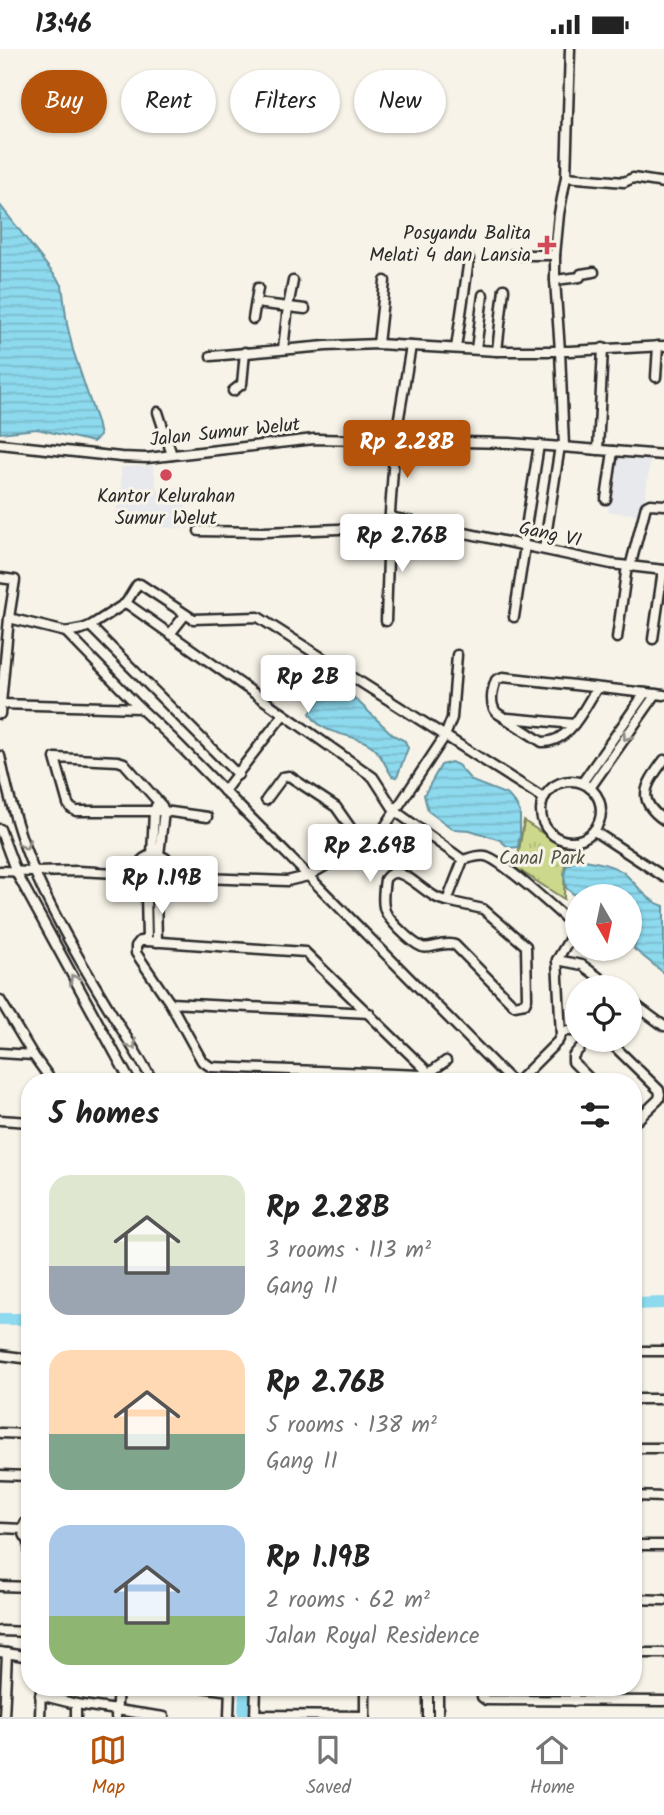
<!DOCTYPE html>
<meta charset="utf-8">
<style>
:root{--surface:#fff;--page:#f2f2f2;--text:#222;--muted:#767676;--line:#e0e0e0;--accent:#b45309}
body{margin:0;font-family:Kalam,sans-serif;background:var(--page);color:var(--text);height:100vh;display:flex;flex-direction:column;font-size:26px;white-space:nowrap}
*{box-sizing:border-box;margin:0}
p{font-size:23px;color:var(--muted)}
.icon{flex:none;width:38px;height:38px;fill:none;stroke:currentColor;stroke-width:2;stroke-linecap:round;stroke-linejoin:round}
.map{position:relative;flex:1;overflow:hidden}
.sheet{position:absolute;left:21px;top:1024px;width:621px;height:623px;display:flex;flex-direction:column;background:var(--surface);border-radius:28px;box-shadow:0 2px 5px #0004}
.sheet>*{flex:none}
.hud{position:absolute;left:21px;top:21px;width:623px;height:63px;display:flex;gap:14px}
.needle{width:46px;rotate:171deg}
.controls{position:absolute;left:565px;top:835px;display:grid;gap:14px}
.controls a{display:grid;place-items:center;width:77px;height:77px;border-radius:50%;background:var(--surface);box-shadow:0 2px 5px #0004;font-size:35px}
.price{position:absolute;translate:-50% -60px;padding:0 16px;border-radius:7px;background:#fff;color:#222;font-size:23px;line-height:46px;filter:drop-shadow(0 2px 4px #0008)}
.price::after{content:'';position:absolute;left:50%;top:42px;width:21px;height:16px;margin-left:-10px;background:inherit;clip-path:polygon(0 0,100% 0,50% 100%)}
.price.selected{background:var(--accent);color:#fff}
ul{padding:0;list-style:none}
li{display:flex;align-items:center;gap:21px;height:175px;padding:0 28px}
li span{display:grid;place-items:center;flex:none;width:196px;height:140px;border-radius:21px;color:#555}
li>.icon{margin-inline-start:auto}
span .icon{width:84px;height:84px;fill:#fffc;stroke-width:1}
li b{font-size:30px}
h2{display:flex;justify-content:space-between;align-items:center;height:84px;padding:0 28px;font-size:30px}
.tag{padding:0 24px;border-radius:32px;background:var(--surface);box-shadow:0 2px 5px #0004;font-size:24px;line-height:63px}
.tag.selected{background:var(--accent);color:#fff}
.status{display:flex;justify-content:space-between;align-items:center;height:49px;padding:0 35px;background:var(--surface);direction:ltr}
.status svg{height:19px;fill:currentColor}
.tab-bar{display:flex;justify-content:space-around;align-items:center;height:98px;border-top:2px solid var(--line);background:var(--surface);font-size:19px;color:var(--muted)}
.tab-bar a{display:grid;justify-items:center;gap:4px}
.tab-bar .selected{color:var(--accent)}
.map>svg:first-child{display:block}
.built{fill:#e8e9ed}
.park{fill:url(#park-tufts);stroke:#7c825b;stroke-width:2}
.water{fill:url(#water-rules);stroke:#66939f;stroke-width:2}
.lines{fill:none;stroke-linecap:round;stroke-linejoin:round}
.river{stroke:#8dd9ed;stroke-width:12}
.minor-casing{stroke:#2b2b2b;stroke-width:13}
.minor{stroke:#f7f3e8;stroke-width:8}
.oneway{stroke:#918f8a}
.poi-dot{fill:#d1495b;stroke:#f7f3e8;stroke-width:2.5}
.labels{text-anchor:middle;dominant-baseline:central;stroke-width:6;stroke-linejoin:round;paint-order:stroke}
.poi-label{font-size:19px;fill:#2b2b2b;stroke:#f7f3e8;text-anchor:end}
.street-label{font-size:19px;fill:#2b2b2b;stroke:#f7f3e8}
.park-label{font-size:19px;fill:#535643;stroke:#f7f3e8}
</style>
<div class="status"><b>13:46</b><svg viewBox="0 0 49 12"><path d="M0 12V9h3v3zM5 12V6h3v6zM10 12V3h3v9zM15 12V0h3v12zM26 1h20v11H26zM47 4h2v5h-2z"/></svg></div>
<div class="map">
<svg width="664" height="1668" viewBox="0 0 664 1668">
<defs>
<pattern id="park-tufts" width="24" height="20" patternUnits="userSpaceOnUse" patternTransform="scale(1.75)"><rect width="24" height="20" fill="#ccd88b"/><path d="M3 7l-1-3M5 7V3M7 7l1-3M15 17l-1-3M17 17v-4M19 17l1-3" fill="none" stroke="#afba78"/></pattern>
<pattern id="water-rules" width="6" height="5" patternUnits="userSpaceOnUse" patternTransform="scale(1.75)"><rect width="6" height="5" fill="#8dd9ed"/><path d="M0 2.5h6" fill="none" stroke="#7abacb"/></pattern>
</defs>
<rect width="100%" height="100%" fill="#f7f3e8"/>
<filter id="ink" filterUnits="userSpaceOnUse"><feTurbulence type="fractalNoise" baseFrequency=".0143" numOctaves="2"/><feDisplacementMap in="SourceGraphic" scale="14" xChannelSelector="R" yChannelSelector="G"/><feConvolveMatrix kernelMatrix="1 2 1 2 8 2 1 2 1" color-interpolation-filters="sRGB"/></filter>
<g filter="url(#ink)">
<g class="built">
<polygon points="613,409 650,412 643,466 608,463"/>
<polygon points="153,416 157,441 178,439 190,467 189,480 114,476 121,437 121,418"/>
</g>
<polygon class="park" points="524,772 565,799 564,850 516,819"/>
<g class="water">
<polygon points="0,156 62,236 67,275 73,301 97,373 100,387 93,393 37,380 0,384"/>
<path d="M338 639 347 642 393 686 405 692 408 699 397 728 392 727C386 718 381 705 373 698 355 683 322 689 310 664L323 647Z"/>
<polygon points="451,713 458,716 472,732 508,746 515,754 520,763 520,786 518,798 509,799 500,791 470,781 453,780 428,762 424,746 441,716"/>
<path d="M580 810C594 813 612 815 624 824 638 836 645 851 664 857V924L634 900 636 891 630 876V847L577 848 566 839 564 827 566 817Z"/>
</g>
<g class="lines">
<g class="river">
<polyline points="634,1255 664,1254"/>
<polyline points="0,1270 30,1270"/>
<polyline points="244,1668 245,1638"/>
</g>
<defs>
<g id="minor">
<polyline points="566,128 624,133 633,129 664,134"/>
<polyline points="511,206 555,206"/>
<polyline points="555,231 580,228 581,225 594,223"/>
<polyline points="256,254 305,260"/>
<polyline points="253,270 258,239"/>
<polyline points="378,295 385,232"/>
<polyline points="456,299 469,210"/>
<polyline points="283,300 288,258 293,232"/>
<polyline points="476,300 483,246"/>
<polyline points="497,302 504,240"/>
<polyline points="211,307 326,297 378,295 497,302 570,302 664,297"/>
<polyline points="656,328 658,297"/>
<polyline points="233,342 242,335 245,303"/>
<polyline points="158,363 172,406"/>
<polyline points="0,395 121,408 147,409 314,390 510,394 664,406"/>
<polyline points="564,397 560,302 555,231 555,206 559,165 566,128 570,0"/>
<polyline points="598,401 603,299"/>
<polyline points="606,450 613,402"/>
<polyline points="390,468 611,515 664,521"/>
<polyline points="199,482 264,483 389,478"/>
<polyline points="523,497 539,396"/>
<polyline points="544,500 560,397"/>
<polyline points="630,518 646,457 650,455 664,456"/>
<polyline points="0,529 15,531 9,569 0,665"/>
<polyline points="126,554 373,728 395,762 463,811"/>
<polyline points="514,568 525,497"/>
<polyline points="9,569 66,583 82,580 90,577 126,554 137,536 140,535 193,570 258,568 543,749"/>
<polyline points="386,572 389,478 395,392 411,297"/>
<polyline points="90,577 238,726"/>
<polyline points="66,583 140,659"/>
<polyline points="170,585 185,566"/>
<polyline points="617,589 627,517"/>
<polyline points="653,590 663,521"/>
<path d="M597 639C584 659 570 694 542 693L497 664C489 656 492 641 496 631L503 628 664 646"/>
<polyline points="1,655 140,659 173,690 511,1032"/>
<polyline points="508,669 574,675"/>
<path d="M0 707C8 746 19 787 35 824 67 896 113 965 153 1032"/>
<path d="M664 711C647 735 634 750 664 771"/>
<circle cx="571" cy="762" r="30"/>
<polyline points="582,734 645,644"/>
<polyline points="590,739 656,645"/>
<polyline points="224,742 283,666"/>
<polyline points="266,751 283,728 289,727 336,758 350,778 360,797"/>
<polyline points="0,780 16,823 130,1032"/>
<polyline points="594,782 664,828"/>
<circle cx="155" cy="825" r="19"/>
<polyline points="152,806 154,762 156,757"/>
<polyline points="159,806 164,762 162,757 124,714 118,712 55,709 68,755 71,759 76,762 164,762 207,768"/>
<polyline points="0,822 34,823 78,822 136,825"/>
<polyline points="175,828 287,832 308,827 380,785 445,687 452,669 457,606"/>
<polyline points="146,843 147,892"/>
<polyline points="156,845 157,893"/>
<path d="M447 852 483 860 526 897 527 949 525 954 514 956 455 896C442 892 430 901 422 898 412 894 385 869 384 858 382 849 384 839 385 830 388 827 389 824 395 824 409 823 429 850 447 852L463 811C470 809 478 806 485 807 500 809 557 862 572 875L573 884 557 911 561 986 558 992 518 1032"/>
<polyline points="557,911 582,916 612,938"/>
<polyline points="0,951 33,1006 51,1031"/>
<polyline points="630,952 664,977"/>
<polyline points="170,954 369,964"/>
<polyline points="561,982 578,982"/>
<polyline points="588,990 573,1007 573,1013 592,1032"/>
<polyline points="607,990 659,1041 660,1045 659,1050 637,1071 634,1071"/>
<polyline points="0,1004 33,1006"/>
<polyline points="429,1024 305,903 147,892 140,892 136,897 136,904 170,954 202,1012 211,1018 421,1026 429,1024 446,1012"/>
<polyline points="0,1071 30,1073"/>
<polyline points="634,1302 664,1302"/>
<polyline points="0,1306 30,1310"/>
<polyline points="634,1350 664,1350"/>
<polyline points="0,1384 30,1385"/>
<polyline points="634,1399 664,1399"/>
<polyline points="0,1426 30,1427"/>
<polyline points="634,1447 664,1448"/>
<path d="M30 1469C20 1476 22 1486 30 1493"/>
<polyline points="0,1479 23,1480"/>
<polyline points="29,1493 30,1513"/>
<polyline points="634,1496 664,1496"/>
<polyline points="0,1537 30,1538"/>
<polyline points="634,1550 664,1551"/>
<polyline points="0,1582 30,1583"/>
<polyline points="0,1603 30,1608"/>
<polyline points="634,1604 664,1604"/>
<polyline points="201,1638 230,1642"/>
<polyline points="428,1638 428,1668"/>
<polyline points="438,1638 438,1668"/>
<polyline points="482,1638 482,1648 486,1651 664,1652"/>
<polyline points="40,1646 76,1655 164,1668"/>
<polyline points="574,1652 574,1638"/>
<polyline points="256,1666 365,1667"/>
<polyline points="4,1668 7,1604"/>
<polyline points="40,1668 41,1638"/>
<polyline points="76,1668 76,1655"/>
<polyline points="116,1668 118,1638"/>
<polyline points="229,1668 230,1638"/>
<polyline points="255,1668 256,1638"/>
<polyline points="365,1668 365,1638"/>
</g>
</defs>
<use href="#minor" class="minor-casing"/>
<use href="#minor" class="minor"/>
</g>
<defs><path id="oneway-chevron" d="M-2-3.5L2.5 0L-2 3.5" fill="none" stroke-width="1.6" stroke-linecap="round" stroke-linejoin="round" transform="scale(1.75)"/></defs>
<g class="oneway">
<use href="#oneway-chevron" transform="translate(627 687) rotate(125)"/>
<use href="#oneway-chevron" transform="translate(25 796) rotate(71)"/>
<use href="#oneway-chevron" transform="translate(74 930) rotate(-119)"/>
<use href="#oneway-chevron" transform="translate(132 996) rotate(59)"/>
</g>
</g>
<g class="poi-dot">
<path d="M543.5 185.5h7v7h7v7h-7v7h-7v-7h-7v-7h7z"/>
<circle cx="166" cy="426" r="7"/>
</g>
<g class="labels">
<g class="poi-label">
<text x="531" y="185">Posyandu Balita<tspan x="531" dy="22">Melati 4 dan Lansia</tspan></text>
<text x="166" y="448" text-anchor="middle">Kantor Kelurahan<tspan x="166" dy="22">Sumur Welut</tspan></text>
</g>
<g class="street-label">
<text transform="translate(225 384) rotate(-6)">Jalan Sumur Welut</text>
<text transform="translate(550 486) rotate(12)">Gang VI</text>
</g>
<g class="park-label">
<text x="542" y="810">Canal Park</text>
</g>
</g>
</svg>
<div class="controls">
<a><svg class="needle" viewBox="-14 -14 28 28"><path d="M0-13l5 13h-10z" fill="#e53935"/><path d="M0 13l5-13h-10z" fill="#767676"/></svg></a>
<a><svg class="icon" aria-label="locate" viewBox="0 0 24 24"><circle cx="12" cy="12" r="6"/><path d="M12 2v4M12 18v4M2 12h4M18 12h4"/></svg></a>
</div>
<b class="price selected" style="left:407px;top:431px">Rp 2.28B</b>
<b class="price" style="left:402px;top:525px">Rp 2.76B</b>
<b class="price" style="left:308px;top:666px">Rp 2B</b>
<b class="price" style="left:370px;top:835px">Rp 2.69B</b>
<b class="price" style="left:162px;top:867px">Rp 1.19B</b>
<div class="hud">
<a class="tag selected">Buy</a>
<a class="tag">Rent</a>
<a class="tag">Filters</a>
<a class="tag">New</a>
</div>
<section class="sheet">
<h2>5 homes<svg class="icon" aria-label="filters" viewBox="0 0 24 24"><path d="M4 7h16M4 17h16"/><circle cx="9" cy="7" r="2"/><circle cx="15" cy="17" r="2"/></svg></h2>
<ul>
<li><span style="background:linear-gradient(#dfe7d0 65%,#9aa5b1 0)"><svg class="icon" aria-label="home" viewBox="0 0 24 24"><path d="M3 11l9-7 9 7M6 9v11h12V9"/></svg></span><div><b>Rp 2.28B</b><p>3 rooms · 113 m²</p><p>Gang II</p></div></li>
<li><span style="background:linear-gradient(#ffd9b3 60%,#7fa58c 0)"><svg class="icon" aria-label="home" viewBox="0 0 24 24"><path d="M3 11l9-7 9 7M6 9v11h12V9"/></svg></span><div><b>Rp 2.76B</b><p>5 rooms · 138 m²</p><p>Gang II</p></div></li>
<li><span style="background:linear-gradient(#a9c7e8 65%,#8fb573 0)"><svg class="icon" aria-label="home" viewBox="0 0 24 24"><path d="M3 11l9-7 9 7M6 9v11h12V9"/></svg></span><div><b>Rp 1.19B</b><p>2 rooms · 62 m²</p><p>Jalan Royal Residence</p></div></li>
</ul>
</section>
</div>
<nav class="tab-bar">
<a class="selected"><svg class="icon" aria-label="map" viewBox="0 0 24 24"><path d="M3 6l6-2 6 2 6-2v14l-6 2-6-2-6 2zM9 4v14M15 6v14"/></svg>Map</a>
<a><svg class="icon" aria-label="saved" viewBox="0 0 24 24"><path d="M7 4h10v16l-5-4-5 4z"/></svg>Saved</a>
<a><svg class="icon" aria-label="home" viewBox="0 0 24 24"><path d="M3 11l9-7 9 7M6 9v11h12V9"/></svg>Home</a>
</nav>
